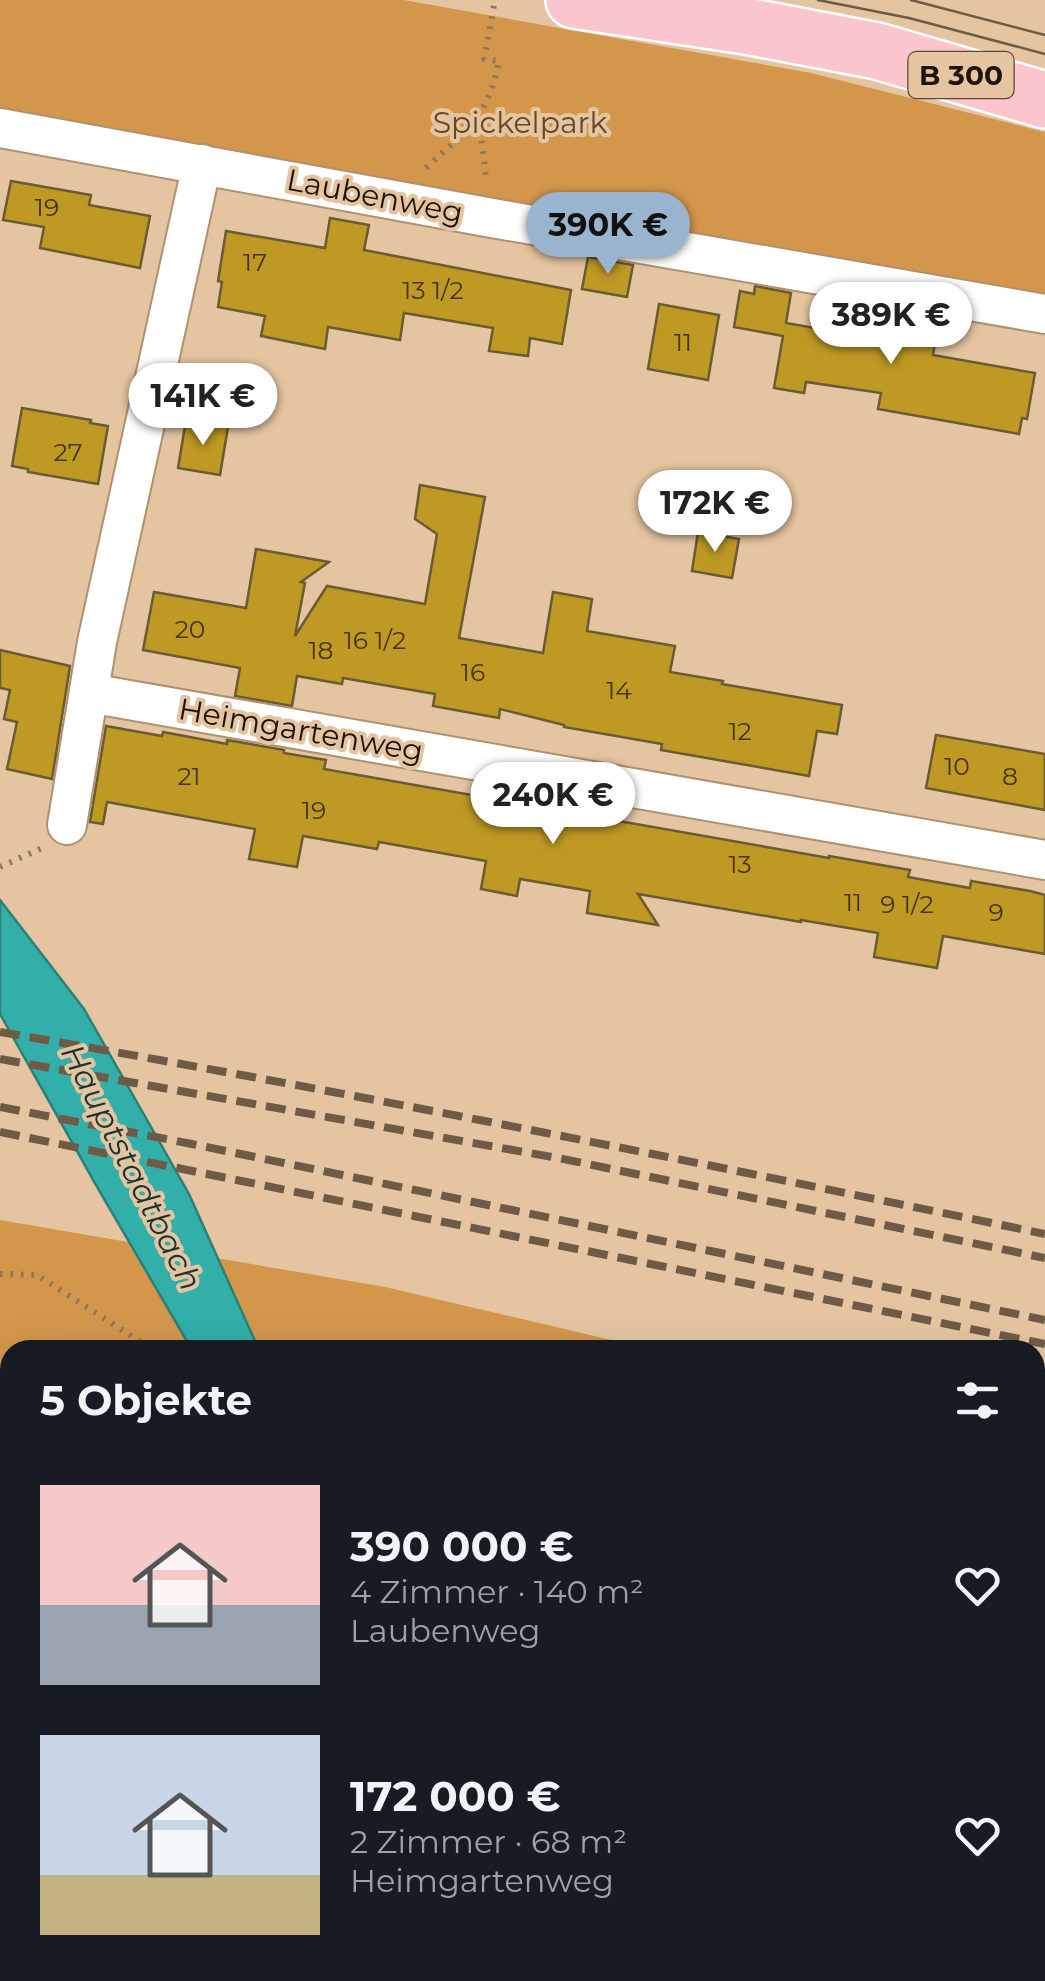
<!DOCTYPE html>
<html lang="de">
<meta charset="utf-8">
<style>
:root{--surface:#171b24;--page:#242831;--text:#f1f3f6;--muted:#9ea1a6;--accent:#99b4cf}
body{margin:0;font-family:Montserrat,sans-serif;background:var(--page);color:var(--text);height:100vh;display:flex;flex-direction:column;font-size:38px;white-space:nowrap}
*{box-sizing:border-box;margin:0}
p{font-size:32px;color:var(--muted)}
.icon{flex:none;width:55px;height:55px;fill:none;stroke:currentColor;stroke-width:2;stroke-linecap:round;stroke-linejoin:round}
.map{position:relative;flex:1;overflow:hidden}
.details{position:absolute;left:0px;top:1340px;width:1045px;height:642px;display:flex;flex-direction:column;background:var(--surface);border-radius:30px 30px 0 0;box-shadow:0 10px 40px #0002}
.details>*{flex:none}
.price{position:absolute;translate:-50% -85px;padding:0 22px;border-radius:35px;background:#fff;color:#222;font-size:32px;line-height:65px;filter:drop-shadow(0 2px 5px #0008)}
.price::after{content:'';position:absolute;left:50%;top:60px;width:30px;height:22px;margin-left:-15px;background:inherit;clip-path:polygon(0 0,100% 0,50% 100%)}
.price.active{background:var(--accent);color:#111}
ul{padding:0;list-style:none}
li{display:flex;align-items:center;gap:30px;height:250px;padding:0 40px}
li span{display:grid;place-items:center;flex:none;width:280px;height:200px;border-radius:0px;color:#555}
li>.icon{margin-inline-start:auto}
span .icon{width:120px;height:120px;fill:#fffc;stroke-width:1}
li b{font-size:42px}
h2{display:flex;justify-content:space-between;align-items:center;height:120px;padding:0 40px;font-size:42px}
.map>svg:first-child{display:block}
.green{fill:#d3964b}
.water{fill:#32afa8;stroke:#2c8077;stroke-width:2.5}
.building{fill:#be9923;stroke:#6a5b33;stroke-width:2.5}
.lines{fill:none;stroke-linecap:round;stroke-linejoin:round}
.street-casing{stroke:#b0916f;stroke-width:42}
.primary-casing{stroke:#fff;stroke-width:60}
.path{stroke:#8d775d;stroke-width:6;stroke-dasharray:2.5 8;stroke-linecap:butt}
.street{stroke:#fff;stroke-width:38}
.primary{stroke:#fbc5cd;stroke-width:55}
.tram{stroke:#6f5b45;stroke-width:2.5}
.rail{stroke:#6f5b45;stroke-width:8;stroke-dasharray:20 10;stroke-linecap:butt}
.labels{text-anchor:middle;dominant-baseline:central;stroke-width:8;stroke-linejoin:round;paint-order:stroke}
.number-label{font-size:25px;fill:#46340d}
.shield{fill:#e5c5a1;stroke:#5a4834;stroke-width:2.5}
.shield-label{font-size:28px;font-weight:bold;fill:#1e1306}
.park-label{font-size:30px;fill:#664825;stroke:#e5c5a1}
.street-label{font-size:30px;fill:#1e1306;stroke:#e5c5a1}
.water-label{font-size:32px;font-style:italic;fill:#193432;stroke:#e5c5a1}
</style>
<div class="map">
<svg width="1045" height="1981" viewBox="0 0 1045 1981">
<rect width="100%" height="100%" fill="#e5c5a1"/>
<g class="green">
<polygon points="0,0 404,0 811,73 1045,132 1045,305 0,128"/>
<polygon points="0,1220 128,1242 192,1350 10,1350 10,1972 425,1972 427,1981 0,1981"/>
<polygon points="217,1258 385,1287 654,1350 259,1350"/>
<polygon points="1035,1440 1045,1442 1045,1981 682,1981 676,1973 1035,1972"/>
<polygon points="496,1973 615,1973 621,1981 497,1981"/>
</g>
<g class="water">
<polygon points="0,900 84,1009 189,1194 259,1350 192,1350 96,1185 0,1014"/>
<polygon points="425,1973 496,1973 497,1981 427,1981"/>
<polygon points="615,1973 676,1973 682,1981 621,1981"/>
</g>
<g class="building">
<polygon points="11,181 91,195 89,205 150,216 140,268 40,248 44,227 3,220"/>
<polygon points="330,218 369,225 364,250 571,290 562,344 530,338 528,356 489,351 493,328 404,313 400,340 328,327 325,349 261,336 265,316 218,307 222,282 218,281 226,231 325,248"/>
<polygon points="588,257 633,265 627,297 582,289"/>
<polygon points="755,286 791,293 786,323 894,342 899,312 939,319 933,355 1035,373 1027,419 1022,418 1019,434 878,409 881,393 806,382 804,393 774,388 783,336 734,327 740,291 754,294"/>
<polygon points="659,304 719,315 708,380 648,369"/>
<polygon points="22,408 91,420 90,423 108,426 98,484 28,472 28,469 12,466"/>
<polygon points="186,420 228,427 220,475 178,468"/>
<polygon points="420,485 485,497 459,638 543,653 553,592 592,599 587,631 675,646 670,672 723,681 722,684 842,705 837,734 817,731 809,776 661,750 662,744 564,727 564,725 500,709 499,718 433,706 435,694 343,678 342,684 297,676 292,706 235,696 240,668 143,650 154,592 246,608 256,549 329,562 301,582 305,583 295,636 327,586 425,604 437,534 415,519"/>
<polygon points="698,532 739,539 732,578 692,571"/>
<polygon points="0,650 70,666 52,779 7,769 17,722 4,719 10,690 0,688"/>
<polygon points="106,726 162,736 163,732 227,744 227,740 284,750 284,753 326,760 324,769 829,858 829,856 910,870 908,877 970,888 971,881 1030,891 1045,895 1045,954 943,936 937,968 874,957 878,933 801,920 801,922 638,894 658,925 587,913 590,891 520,879 517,896 481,889 486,861 379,842 377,849 303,836 297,867 249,859 255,829 107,802 103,824 90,822"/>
<polygon points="936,735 1045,754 1045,810 926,788"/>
</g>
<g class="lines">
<defs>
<g id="street">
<polyline points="0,128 492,218 1045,314"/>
<polyline points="89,693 1045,860"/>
<polyline points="67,825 97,642 202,164"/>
</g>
<polyline id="primary" points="574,0 746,26 877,51 1045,100"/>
</defs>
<use href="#street" class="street-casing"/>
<use href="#primary" class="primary-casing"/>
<g class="path">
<polyline points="479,120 486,177"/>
<path d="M426 168C466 130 488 118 499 61L484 59 495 0"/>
<polyline points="0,867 42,848"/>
<polyline points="0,1274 37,1275 153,1350"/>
<polyline points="308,1350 358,1346 400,1350"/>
<polyline points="0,1388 10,1394"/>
<polyline points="0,1802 10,1814"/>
<polyline points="131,1972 137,1981"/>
<polyline points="299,1981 300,1972"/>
</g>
<use href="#street" class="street"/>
<use href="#primary" class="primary"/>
<g class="tram">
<polyline points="818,0 909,18 1045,54"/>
<polyline points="911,0 1045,35"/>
</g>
<g class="rail">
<path d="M0 1032C350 1092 697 1162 1045 1234"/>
<polyline points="0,1059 558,1158 1045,1258"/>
<polyline points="0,1107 192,1144 1045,1320"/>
<polyline points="0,1132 1045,1344"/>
</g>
</g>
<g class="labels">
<g class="number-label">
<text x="47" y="207">19</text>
<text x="255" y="262">17</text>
<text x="433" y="290">13 1/2</text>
<text x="683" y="342">11</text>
<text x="68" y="452">27</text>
<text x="190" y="629">20</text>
<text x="375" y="640">16 1/2</text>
<text x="321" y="650">18</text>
<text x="473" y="672">16</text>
<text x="619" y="690">14</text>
<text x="740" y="731">12</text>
<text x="957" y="766">10</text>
<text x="189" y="776">21</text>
<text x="1010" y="776">8</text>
<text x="314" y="810">19</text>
<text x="740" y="864">13</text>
<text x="853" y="902">11</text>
<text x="907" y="904">9 1/2</text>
<text x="996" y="912">9</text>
</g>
<rect class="shield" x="908.5" y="52" width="105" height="46" rx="8"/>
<g class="shield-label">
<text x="961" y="75">B 300</text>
</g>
<g class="park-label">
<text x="520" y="122">Spickelpark</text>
</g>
<g class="street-label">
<text transform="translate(375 196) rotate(11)">Laubenweg</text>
<text transform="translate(301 730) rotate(10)">Heimgartenweg</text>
</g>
<g class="water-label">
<text transform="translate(132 1167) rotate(63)">Hauptstadtbach</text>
</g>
</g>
</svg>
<b class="price active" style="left:608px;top:277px">390K €</b>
<b class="price" style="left:891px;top:367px">389K €</b>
<b class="price" style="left:203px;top:448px">141K €</b>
<b class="price" style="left:715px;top:555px">172K €</b>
<b class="price" style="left:553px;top:847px">240K €</b>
<section class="details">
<h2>5 Objekte<svg class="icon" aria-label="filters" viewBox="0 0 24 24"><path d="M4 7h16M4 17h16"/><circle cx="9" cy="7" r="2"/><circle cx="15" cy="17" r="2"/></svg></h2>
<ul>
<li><span style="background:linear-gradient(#f6c9c9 60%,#9aa5b1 0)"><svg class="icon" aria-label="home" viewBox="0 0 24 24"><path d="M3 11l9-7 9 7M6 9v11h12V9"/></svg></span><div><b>390 000 €</b><p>4 Zimmer · 140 m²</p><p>Laubenweg</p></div><svg class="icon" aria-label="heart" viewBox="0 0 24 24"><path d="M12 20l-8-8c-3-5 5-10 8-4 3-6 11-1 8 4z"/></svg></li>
<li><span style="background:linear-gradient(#c9d6e8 70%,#c2b280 0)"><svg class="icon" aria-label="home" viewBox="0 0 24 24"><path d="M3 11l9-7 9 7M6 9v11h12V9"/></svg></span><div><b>172 000 €</b><p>2 Zimmer · 68 m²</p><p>Heimgartenweg</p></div><svg class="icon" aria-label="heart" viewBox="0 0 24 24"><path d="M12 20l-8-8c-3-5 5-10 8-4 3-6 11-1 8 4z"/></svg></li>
</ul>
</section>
</div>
